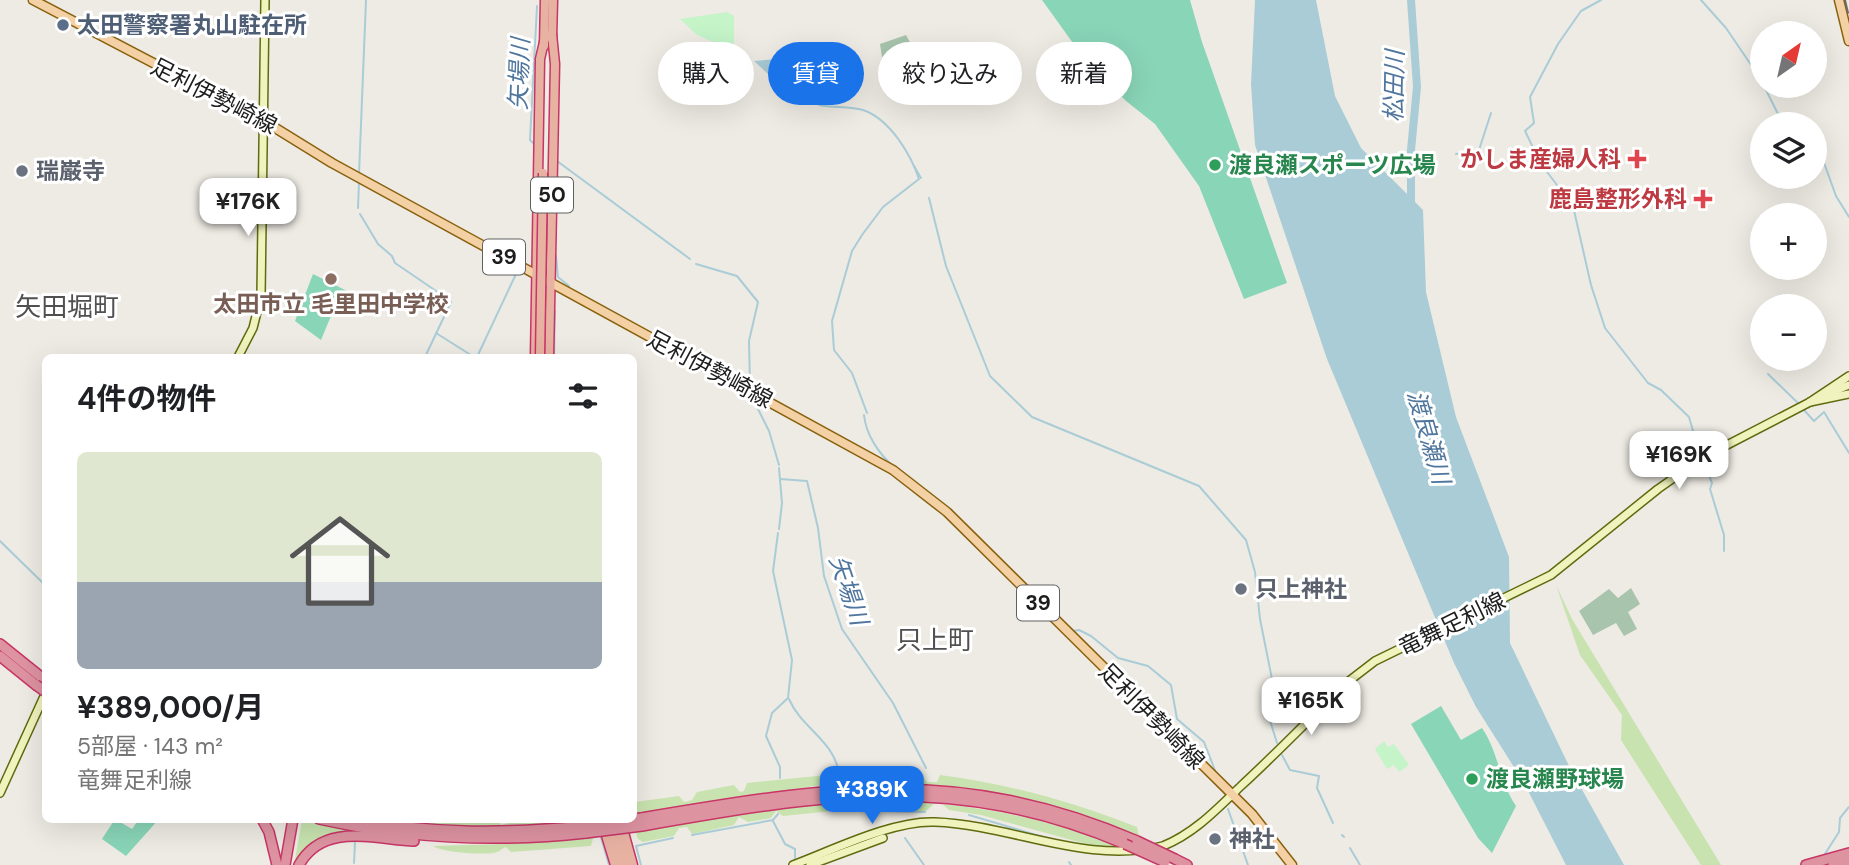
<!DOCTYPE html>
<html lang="ja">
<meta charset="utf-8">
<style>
:root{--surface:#fff;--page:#f2f2f2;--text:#202124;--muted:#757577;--line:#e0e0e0;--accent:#1a73e8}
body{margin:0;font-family:"DM Sans","Noto Sans JP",sans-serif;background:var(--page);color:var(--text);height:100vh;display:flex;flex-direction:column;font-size:26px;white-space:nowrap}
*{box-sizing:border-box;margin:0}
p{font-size:23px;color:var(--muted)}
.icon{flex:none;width:38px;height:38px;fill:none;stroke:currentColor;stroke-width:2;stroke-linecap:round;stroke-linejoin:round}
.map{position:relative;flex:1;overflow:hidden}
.details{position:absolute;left:42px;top:354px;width:595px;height:469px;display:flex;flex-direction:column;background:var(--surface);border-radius:10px;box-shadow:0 7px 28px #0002}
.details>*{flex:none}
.banner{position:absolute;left:658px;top:42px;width:665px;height:63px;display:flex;gap:14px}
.needle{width:46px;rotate:34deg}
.controls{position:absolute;left:1750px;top:21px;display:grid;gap:14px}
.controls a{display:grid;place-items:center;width:77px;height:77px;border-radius:50%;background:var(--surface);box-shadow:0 7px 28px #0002;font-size:35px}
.price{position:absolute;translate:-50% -60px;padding:0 16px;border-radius:14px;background:#fff;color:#222;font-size:23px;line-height:46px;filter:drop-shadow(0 2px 4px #0008)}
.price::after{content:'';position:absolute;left:50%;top:42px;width:21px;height:16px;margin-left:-10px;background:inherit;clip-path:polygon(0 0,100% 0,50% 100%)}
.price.current{background:var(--accent);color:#fff}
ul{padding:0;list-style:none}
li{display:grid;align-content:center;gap:14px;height:371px;padding:0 35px}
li+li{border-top:2px solid var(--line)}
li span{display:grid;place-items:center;height:217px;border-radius:10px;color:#555}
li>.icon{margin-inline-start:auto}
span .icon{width:126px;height:126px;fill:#fffc;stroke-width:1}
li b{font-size:30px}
h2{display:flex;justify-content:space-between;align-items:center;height:84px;padding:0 35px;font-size:30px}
.chip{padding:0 24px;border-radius:32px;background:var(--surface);box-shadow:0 7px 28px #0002;font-size:24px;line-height:63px}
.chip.current{background:var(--accent);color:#fff}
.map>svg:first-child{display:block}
.grass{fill:#c8e3af}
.cemetery{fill:#a8c4ac}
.park{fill:#c5f4c9}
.pitch{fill:#89d5b8}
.water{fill:#a9ccd7}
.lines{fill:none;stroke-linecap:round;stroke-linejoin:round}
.stream{stroke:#a9ccd7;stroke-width:2}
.river{stroke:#a9ccd7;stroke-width:8}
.motorway-tunnel{stroke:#c4c2bc;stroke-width:9;stroke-dasharray:9 4.5;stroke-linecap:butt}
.secondary-casing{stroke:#606a0f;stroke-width:10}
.primary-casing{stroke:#89610e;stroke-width:11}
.trunk-casing{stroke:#c83567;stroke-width:11}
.motorway-casing{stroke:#c83567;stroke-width:12}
.secondary{stroke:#f0f3bd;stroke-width:7}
.primary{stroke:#f3d1a4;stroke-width:8}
.trunk{stroke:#e8b2a2;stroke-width:8}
.motorway{stroke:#de93a1;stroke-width:9}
.rail{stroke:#6b6b6b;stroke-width:2;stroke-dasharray:14 14;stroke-linecap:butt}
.trunk-bridge-casing{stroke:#c83567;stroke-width:11;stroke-linecap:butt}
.motorway-bridge-casing{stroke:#c83567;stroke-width:12;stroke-linecap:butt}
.trunk-bridge{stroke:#e8b2a2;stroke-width:8}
.motorway-bridge{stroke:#de93a1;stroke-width:9}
.service-dot{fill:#5c6f8a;stroke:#fff;stroke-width:2.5}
.health-dot{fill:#e0444e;stroke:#fff;stroke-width:2.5}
.leisure-dot{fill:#2e9e5b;stroke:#fff;stroke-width:2.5}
.worship-dot{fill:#6b7280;stroke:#fff;stroke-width:2.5}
.education-dot{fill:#8d6e63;stroke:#fff;stroke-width:2.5}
.labels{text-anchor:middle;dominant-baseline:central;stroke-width:6;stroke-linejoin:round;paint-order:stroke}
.shield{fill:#fff;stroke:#616161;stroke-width:2}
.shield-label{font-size:21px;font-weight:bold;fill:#1d1d1d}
.service-label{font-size:23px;font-weight:bold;fill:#4e5e75;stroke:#fff;text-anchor:start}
.street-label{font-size:23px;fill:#1d1d1d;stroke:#fff}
.health-label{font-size:23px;font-weight:bold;fill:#be3a42;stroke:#fff;text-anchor:end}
.leisure-label{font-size:23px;font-weight:bold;fill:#27864d;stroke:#fff;text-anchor:start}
.worship-label{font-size:23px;font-weight:bold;fill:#5b616d;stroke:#fff;text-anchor:start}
.education-label{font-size:23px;font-weight:bold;fill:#785e54;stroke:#fff}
.water-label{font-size:24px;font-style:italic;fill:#50769d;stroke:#fff}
.quarter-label{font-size:26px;fill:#505050;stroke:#fff}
</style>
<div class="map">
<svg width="1849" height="865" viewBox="0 0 1849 865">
<rect width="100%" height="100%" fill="#eeebe4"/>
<g class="grass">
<polygon points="1556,585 1572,619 1721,865 1701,865 1621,740 1622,715 1580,655"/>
<path d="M902 772 921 774 927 782H937L940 775C1009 784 1073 802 1137 827L1139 836 1028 800 992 792 915 783 827 784 634 815 635 802 679 796 684 802 692 800 697 792 734 785 740 792 744 791 747 783 837 774Z"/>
<path d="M853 799C954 802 1024 810 1120 846L1097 847 981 815 949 810 942 804 935 803 926 811 842 810 783 816 776 811 771 818 748 822 739 817 734 825 692 834 687 827 679 828 674 836 643 842 638 839 635 830 759 809Z"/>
<path d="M427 819 497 820 501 825 524 819 591 820C538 831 478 828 424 824Z"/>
<polygon points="302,820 368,833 324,836 311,844 294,865"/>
<path d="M594 835 591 846 511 852 506 847C503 848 500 851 497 852 487 856 440 852 433 846L507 844Z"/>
</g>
<g class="cemetery">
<polygon points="906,35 914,50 907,51 896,59 882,57 880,44"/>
<polygon points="1631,588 1640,604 1628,612 1637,629 1624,636 1616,623 1593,635 1579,611 1609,589 1618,598"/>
</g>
<g class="park">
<polygon points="727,12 734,16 734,51 697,35 680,19"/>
<polygon points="1384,741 1388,747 1394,744 1409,765 1399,772 1394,765 1387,769 1375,749"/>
</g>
<g class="pitch">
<polygon points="1042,0 1190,0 1202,42 1287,283 1244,299 1199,186 1155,124 1126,101 1083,57"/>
<polygon points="313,274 347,291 338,312 333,311 321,340 295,321"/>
<path d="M1441 706 1461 740 1482 728C1499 753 1499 781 1516 806L1492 853 1478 838 1411 724Z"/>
<polygon points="115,819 132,829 139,819 159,819 126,856 102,839"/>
</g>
<g class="water">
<polygon points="1255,0 1316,0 1335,96 1361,148 1423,210 1426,292 1456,417 1509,557 1510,643 1570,768 1624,865 1566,865 1524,783 1476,707 1454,663 1327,359 1255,145 1251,84"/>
<polygon points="846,53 821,89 818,88 810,95 783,88 754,61"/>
</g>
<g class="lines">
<g class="stream">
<polyline points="1601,0 1581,11 1558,44 1530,97 1534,123 1525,131 1541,164 1573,206 1591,285 1605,328 1648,383 1661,390 1689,417 1700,455"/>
<polyline points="1701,0 1726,28 1762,81"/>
<polyline points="1764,86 1783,124"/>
<path d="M819 105C833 108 850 106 863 110 890 119 911 155 919 179L883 207 862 235 852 251 832 321 834 350 852 373 867 413"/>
<polyline points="533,143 530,140 537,6"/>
<polyline points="1456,154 1479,150 1491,113"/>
<polyline points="1815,159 1823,160 1836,196 1849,217"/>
<polyline points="557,161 690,259"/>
<polyline points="1411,163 1421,155 1431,155"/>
<polyline points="914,166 921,178"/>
<polyline points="359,174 366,0"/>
<polyline points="929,198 946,266 990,376 1032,417 1199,486 1246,540 1255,572 1260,619 1272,679 1268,708"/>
<polyline points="358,208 359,182"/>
<polyline points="360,214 378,244 392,256 395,263 445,297"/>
<polyline points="556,256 558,277 569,286"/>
<polyline points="696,264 737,276 758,302 749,341 750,386"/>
<polyline points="436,333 474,357"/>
<polyline points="425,357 451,302"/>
<polyline points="477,357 516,274"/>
<polyline points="554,357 555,311"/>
<polyline points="1768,374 1800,405"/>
<polyline points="752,397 769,431 779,465"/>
<polyline points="1804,410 1814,421 1824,412 1849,453"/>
<path d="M864 415C866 435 879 454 894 467"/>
<polyline points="1703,460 1712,483 1710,489 1724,535 1724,551"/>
<polyline points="780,479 807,481 818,528 824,576 842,629 893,703 926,768"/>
<polyline points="779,529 782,503 779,468"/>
<polyline points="778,533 773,571 792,660 788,698 772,713 766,736 780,767 780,778"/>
<polyline points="0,541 46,586"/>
<polyline points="1036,595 1047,605"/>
<polyline points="1073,631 1079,630 1091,636 1118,658 1148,666 1171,685 1177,719 1204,742 1216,773"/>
<path d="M789 699C801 728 835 741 839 774"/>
<polyline points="1268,714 1277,743"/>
<polyline points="1282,755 1290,770 1319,776 1317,788 1333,823"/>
<polyline points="1228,809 1248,865"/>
<polyline points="841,810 925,812"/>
<polyline points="969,815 1050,839"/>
<polyline points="773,821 785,844 795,849 795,858"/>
<polyline points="600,834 609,865"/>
<polyline points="692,835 773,820 778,814"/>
<polyline points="1342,835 1344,837"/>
<polyline points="905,838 924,865"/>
<polyline points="1350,848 1360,865"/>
<polyline points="1823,857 1839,832 1840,818 1849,807"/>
<polyline points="1069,862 1071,865"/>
<polyline points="354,863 355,842"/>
<polyline points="641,865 636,846 673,838"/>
</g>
<polyline class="river" points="1411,208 1411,150 1417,87 1411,0"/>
<polyline class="motorway-tunnel" points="298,820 298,819"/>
<defs>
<g id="secondary">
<polyline points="238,357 253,328 261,296 265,0"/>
<polyline points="1823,396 1849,385"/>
<polyline points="1810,402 1849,394"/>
<polyline points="0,793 46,692"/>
<path d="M793 865C833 850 893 820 935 822 1013 825 1085 865 1163 846 1195 833 1218 808 1242 785 1279 751 1313 715 1349 681L1375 661 1551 575 1658 489 1702 458 1810 402 1849 376"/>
<polyline points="810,865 883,838"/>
</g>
<g id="primary">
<polyline points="33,0 264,121 332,163 893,470 947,512 1252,814 1292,865"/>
<polyline points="1839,0 1849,41"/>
</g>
<g id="trunk">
<polyline points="552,39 553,0"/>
<polyline points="544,46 545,0"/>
<polyline points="535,357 540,59 544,42"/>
<polyline points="549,357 555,64 552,34"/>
<polyline points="601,819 615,865"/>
<polyline points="609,824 621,865"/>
<polyline points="616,825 627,865"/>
<polyline points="622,825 633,865"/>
</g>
<g id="motorway">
<polyline points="0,644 46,681"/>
<polyline points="0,656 36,685"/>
<path d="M641 818C825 787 958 764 1137 841"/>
<polyline points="262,819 269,832 277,865"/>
<path d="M319 819C409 839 495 843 586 833"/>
<path d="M357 819C433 835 509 833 586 826"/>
<path d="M642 826C819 795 953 771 1125 844"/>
<polyline points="1175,859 1187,865"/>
<polyline points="285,865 293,819"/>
<path d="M299 865C323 822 374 839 414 841"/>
<polyline points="1806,865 1849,853"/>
<polyline points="1833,865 1849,861"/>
</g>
</defs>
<use href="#secondary" class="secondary-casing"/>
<use href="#primary" class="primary-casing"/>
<use href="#trunk" class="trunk-casing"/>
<use href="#motorway" class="motorway-casing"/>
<use href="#secondary" class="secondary"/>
<use href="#primary" class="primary"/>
<use href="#trunk" class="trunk"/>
<use href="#motorway" class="motorway"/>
<polyline class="rail" points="1845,0 1849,17"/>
<defs>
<polyline id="trunk-bridge" points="540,357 543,173"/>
<g id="motorway-bridge">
<polyline points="36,685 46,692"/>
<polyline points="586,826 641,818"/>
<polyline points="586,833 642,826"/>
<polyline points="1137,841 1175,859"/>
<polyline points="1125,844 1165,862"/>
</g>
</defs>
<use href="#trunk-bridge" class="trunk-bridge-casing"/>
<use href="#motorway-bridge" class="motorway-bridge-casing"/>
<use href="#trunk-bridge" class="trunk-bridge"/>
<use href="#motorway-bridge" class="motorway-bridge"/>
</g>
<circle class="service-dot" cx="63" cy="25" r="7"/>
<g class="health-dot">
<path d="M1633.5 148.5h7v7h7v7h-7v7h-7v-7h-7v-7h7z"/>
<path d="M1699.5 188.5h7v7h7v7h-7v7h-7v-7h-7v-7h7z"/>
</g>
<g class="leisure-dot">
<circle cx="1215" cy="165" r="7"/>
<circle cx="1472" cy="779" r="7"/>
</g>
<g class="worship-dot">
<circle cx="22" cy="171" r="7"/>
<circle cx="1241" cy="589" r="7"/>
<circle cx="1215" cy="839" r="7"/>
</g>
<circle class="education-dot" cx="331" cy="279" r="7"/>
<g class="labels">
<g class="shield">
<rect x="531" y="177.5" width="42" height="35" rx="5"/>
<rect x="483" y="239.5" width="42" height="35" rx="5"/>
<rect x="1017" y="585.5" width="42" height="35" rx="5"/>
</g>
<g class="shield-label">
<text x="552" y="195">50</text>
<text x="504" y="257">39</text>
<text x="1038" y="603">39</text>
</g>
<g class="service-label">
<text x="77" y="25">太田警察署丸山駐在所</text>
</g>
<g class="street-label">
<text transform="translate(214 96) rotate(27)">足利伊勢崎線</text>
<text transform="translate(710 369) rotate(28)">足利伊勢崎線</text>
<text transform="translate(1452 624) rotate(-26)">竜舞足利線</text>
<text transform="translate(1152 716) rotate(45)">足利伊勢崎線</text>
</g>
<g class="health-label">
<text x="1621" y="159">かしま産婦人科</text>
<text x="1687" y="199">鹿島整形外科</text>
</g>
<g class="leisure-label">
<text x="1229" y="165">渡良瀬スポーツ広場</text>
<text x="1486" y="779">渡良瀬野球場</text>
</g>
<g class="worship-label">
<text x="36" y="171">瑞巌寺</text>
<text x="1255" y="589">只上神社</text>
<text x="1229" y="839">神社</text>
</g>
<g class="education-label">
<text x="331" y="304">太田市立 毛里田中学校</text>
</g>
<g class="water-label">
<text transform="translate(519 74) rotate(-88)">矢場川</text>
<text transform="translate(1394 86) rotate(-89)">松田川</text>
<text transform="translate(1429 437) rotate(74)">渡良瀬川</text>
<text transform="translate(849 590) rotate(71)">矢場川</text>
</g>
<g class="quarter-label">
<text x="67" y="307">矢田堀町</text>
<text x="935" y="640">只上町</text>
</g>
</g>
</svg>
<div class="controls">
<a><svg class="needle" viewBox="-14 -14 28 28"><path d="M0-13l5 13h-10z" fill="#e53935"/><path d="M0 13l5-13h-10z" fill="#757577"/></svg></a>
<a><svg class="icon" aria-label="layers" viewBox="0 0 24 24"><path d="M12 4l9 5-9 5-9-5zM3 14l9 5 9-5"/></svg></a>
<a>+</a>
<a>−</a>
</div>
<b class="price" style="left:248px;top:238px">¥176K</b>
<b class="price" style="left:1679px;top:491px">¥169K</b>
<b class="price" style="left:1311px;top:737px">¥165K</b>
<b class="price current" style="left:872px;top:826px">¥389K</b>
<div class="banner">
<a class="chip">購入</a>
<a class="chip current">賃貸</a>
<a class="chip">絞り込み</a>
<a class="chip">新着</a>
</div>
<section class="details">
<h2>4件の物件<svg class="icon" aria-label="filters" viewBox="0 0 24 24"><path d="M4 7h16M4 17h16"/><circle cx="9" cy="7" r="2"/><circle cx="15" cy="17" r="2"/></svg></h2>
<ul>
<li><span style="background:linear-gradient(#dfe7d0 60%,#9aa5b1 0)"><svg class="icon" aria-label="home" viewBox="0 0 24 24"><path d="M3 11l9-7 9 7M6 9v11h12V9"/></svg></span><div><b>¥389,000/月</b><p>5部屋 · 143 m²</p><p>竜舞足利線</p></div></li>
</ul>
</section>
</div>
